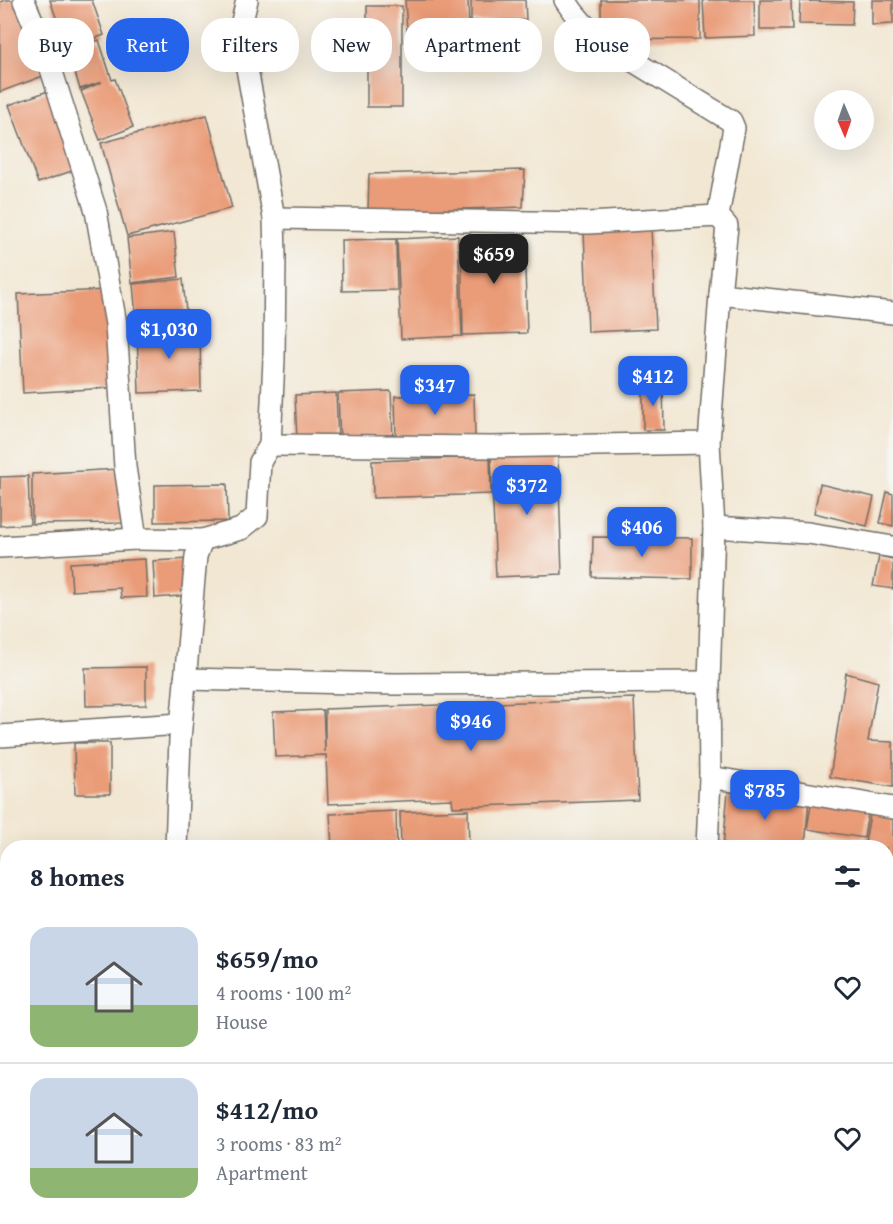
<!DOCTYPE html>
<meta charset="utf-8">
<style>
:root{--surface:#fff;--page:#f2f2f3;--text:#1f2937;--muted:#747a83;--line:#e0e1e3;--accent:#2563eb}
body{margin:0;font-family:"Gentium Book Plus",serif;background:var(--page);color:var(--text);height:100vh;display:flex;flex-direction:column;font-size:22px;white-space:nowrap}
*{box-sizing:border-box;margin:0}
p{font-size:20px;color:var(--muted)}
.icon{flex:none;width:33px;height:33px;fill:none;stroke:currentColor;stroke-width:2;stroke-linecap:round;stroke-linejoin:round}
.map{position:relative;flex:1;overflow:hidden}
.details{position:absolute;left:0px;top:840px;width:894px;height:384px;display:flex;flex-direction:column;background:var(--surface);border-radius:24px 24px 0 0;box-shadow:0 6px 24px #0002}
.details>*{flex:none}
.hud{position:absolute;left:18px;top:18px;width:858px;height:54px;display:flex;gap:12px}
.needle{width:39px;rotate:178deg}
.tools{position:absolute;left:814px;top:90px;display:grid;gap:12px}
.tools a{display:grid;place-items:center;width:60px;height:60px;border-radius:50%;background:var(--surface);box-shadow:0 6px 24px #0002;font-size:30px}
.price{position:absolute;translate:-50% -51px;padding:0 14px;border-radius:12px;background:var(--accent);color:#fff;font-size:20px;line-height:39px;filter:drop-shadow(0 2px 3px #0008)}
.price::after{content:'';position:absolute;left:50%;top:36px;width:18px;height:14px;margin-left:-9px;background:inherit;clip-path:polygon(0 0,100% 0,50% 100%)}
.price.on{background:#222;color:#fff}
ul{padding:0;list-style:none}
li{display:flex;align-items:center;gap:18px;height:150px;padding:0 30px}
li+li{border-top:2px solid var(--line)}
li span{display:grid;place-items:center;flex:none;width:168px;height:120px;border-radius:18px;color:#555}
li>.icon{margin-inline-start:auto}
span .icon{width:72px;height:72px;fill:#fffc;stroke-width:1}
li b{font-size:26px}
h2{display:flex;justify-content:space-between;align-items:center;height:72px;padding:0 30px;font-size:26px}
.tag{padding:0 21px;border-radius:24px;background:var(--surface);box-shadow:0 6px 24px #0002;font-size:21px;line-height:54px}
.tag.on{background:var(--accent);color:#fff}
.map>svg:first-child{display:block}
.building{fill:#ea9b77}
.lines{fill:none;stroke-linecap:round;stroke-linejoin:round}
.service-casing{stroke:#716d66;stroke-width:14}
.minor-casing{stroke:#716d66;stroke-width:24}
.service{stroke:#fff;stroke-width:10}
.minor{stroke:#fff;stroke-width:21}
</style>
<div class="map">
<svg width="893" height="1224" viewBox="0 0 893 1224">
<rect width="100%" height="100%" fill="#f6f6f2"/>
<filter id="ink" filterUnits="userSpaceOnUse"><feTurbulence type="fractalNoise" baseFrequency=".0167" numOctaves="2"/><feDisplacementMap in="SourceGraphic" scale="12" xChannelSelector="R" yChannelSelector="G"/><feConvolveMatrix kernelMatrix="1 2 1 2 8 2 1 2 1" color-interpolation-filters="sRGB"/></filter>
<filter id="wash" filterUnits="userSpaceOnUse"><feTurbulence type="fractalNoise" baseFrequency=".008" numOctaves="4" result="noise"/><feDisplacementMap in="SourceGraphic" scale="24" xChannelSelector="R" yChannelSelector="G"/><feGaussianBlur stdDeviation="1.35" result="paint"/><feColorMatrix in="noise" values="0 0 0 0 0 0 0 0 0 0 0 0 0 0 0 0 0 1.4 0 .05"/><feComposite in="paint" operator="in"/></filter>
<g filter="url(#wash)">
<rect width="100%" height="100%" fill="#f2e7d3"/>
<g id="blocks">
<g class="building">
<polygon points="5,0 15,0 43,76 0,92 0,2"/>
<polygon points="50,0 92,0 104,35 67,49"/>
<polygon points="405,0 468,0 469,28 407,31"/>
<polygon points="471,0 525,0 526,20 471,21"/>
<polygon points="601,0 700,0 700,39 601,40"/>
<polygon points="703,0 754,0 755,36 705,38"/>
<polygon points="760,0 791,0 792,30 760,30"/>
<polygon points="872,0 893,0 893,24 872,25"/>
<polygon points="800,1 853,2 852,25 799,24"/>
<rect x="367" y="6" width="35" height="101"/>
<polygon points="99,40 112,80 115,79 133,127 100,140 81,91 102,82 80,89 68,50"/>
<polygon points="48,91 77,169 38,183 9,105"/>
<polygon points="207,115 232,208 127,236 101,143"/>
<polygon points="525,170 523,207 368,212 369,174"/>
<polygon points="651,227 656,329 588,332 584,231"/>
<polygon points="174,232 179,277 132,283 127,238"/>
<polygon points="524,235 527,333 463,335 461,237"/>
<polygon points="458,236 462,336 401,339 397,239"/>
<polygon points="396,239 397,290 342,291 341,240"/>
<polygon points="183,279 187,323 137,328 133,284"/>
<polygon points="106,290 111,388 23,393 18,294"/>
<polygon points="200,328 201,391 139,393 137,330"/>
<polygon points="643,383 663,383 664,430 643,430"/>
<polygon points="391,391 393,438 340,440 338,393"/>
<polygon points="336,393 338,440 297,441 295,395"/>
<polygon points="474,394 475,436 396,438 395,396"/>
<polygon points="558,455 562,574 496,577 491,457"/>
<polygon points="490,457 491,494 373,498 372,461"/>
<polygon points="118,469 124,523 32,524 32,474"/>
<polygon points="28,476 30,524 0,526 0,477"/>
<polygon points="227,484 228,521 155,522 155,485"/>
<polygon points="820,484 874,497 867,526 814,513"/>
<polygon points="887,492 893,494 893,526 880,523"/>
<polygon points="593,537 692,538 692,579 592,577"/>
<polygon points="879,556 893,559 893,589 873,586"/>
<polygon points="145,559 147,597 121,598 120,588 72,591 70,563"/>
<polygon points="189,559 191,595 155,598 153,561"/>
<polygon points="146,667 146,705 86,706 85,668"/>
<polygon points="846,673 878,682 868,741 893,742 893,787 830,777"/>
<polygon points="634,698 638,800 453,807 452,799 328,804 326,755 275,757 273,712 323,710 325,752 325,709"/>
<polygon points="74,743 110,743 110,794 75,794"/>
<polygon points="728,791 809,798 805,848 723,848"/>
<polygon points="812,799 869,807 864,838 807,829"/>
<polygon points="871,809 893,813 893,860 886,859 886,848 864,848"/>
<polygon points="468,810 469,848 401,848 400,812"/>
<polygon points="396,811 397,848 332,848 330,814"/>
<polygon points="886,950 893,950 893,986 886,985"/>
<polygon points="0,1153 8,1153 8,1216 26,1216 27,1224 0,1224"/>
<rect x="208" y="1216" width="89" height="8"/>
</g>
</g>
</g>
<g filter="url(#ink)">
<use href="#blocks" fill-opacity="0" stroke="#716d66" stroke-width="1.5"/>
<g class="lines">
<defs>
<polyline id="service" points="436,1216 436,1224"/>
<g id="minor">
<path d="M565 0C576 18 590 32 607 45L731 121 734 128 718 216"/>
<polyline points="24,1 46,53 96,211 116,324 125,467 136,539 202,540"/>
<polyline points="274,218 588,223 718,216 727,226 720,294 893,313"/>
<polyline points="270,445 492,447 709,443"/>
<polyline points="714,527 709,443 720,294"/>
<polyline points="0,547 136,539"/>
<polyline points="185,679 394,684 709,682"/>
<polyline points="0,736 181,724"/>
<polyline points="710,777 709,682 714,527 808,533 893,547"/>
<polyline points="176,848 180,739 196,556 202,540 241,529 257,516 260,462 270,445 274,359 275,255 274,218 240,30 247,0"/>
<polyline points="707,848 710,777 893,808"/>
<polyline points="886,942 893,943"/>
<polyline points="0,1113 8,1113"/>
<polyline points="182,1216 183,1224"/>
<polyline points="674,1224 674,1216"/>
</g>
</defs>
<use href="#service" class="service-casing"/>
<use href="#minor" class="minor-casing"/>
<use href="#service" class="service"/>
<use href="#minor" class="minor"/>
</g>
</g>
</svg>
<div class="tools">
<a><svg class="needle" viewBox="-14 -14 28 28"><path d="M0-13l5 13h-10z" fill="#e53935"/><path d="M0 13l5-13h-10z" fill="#747a83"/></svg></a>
</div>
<b class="price on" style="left:494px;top:285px">$659</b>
<b class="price" style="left:169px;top:360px">$1,030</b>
<b class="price" style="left:653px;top:407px">$412</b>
<b class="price" style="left:435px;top:416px">$347</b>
<b class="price" style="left:527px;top:516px">$372</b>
<b class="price" style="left:642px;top:558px">$406</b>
<b class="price" style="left:471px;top:752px">$946</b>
<b class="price" style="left:765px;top:821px">$785</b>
<div class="hud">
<a class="tag">Buy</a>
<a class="tag on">Rent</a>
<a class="tag">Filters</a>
<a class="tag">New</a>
<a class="tag">Apartment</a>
<a class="tag">House</a>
</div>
<section class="details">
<h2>8 homes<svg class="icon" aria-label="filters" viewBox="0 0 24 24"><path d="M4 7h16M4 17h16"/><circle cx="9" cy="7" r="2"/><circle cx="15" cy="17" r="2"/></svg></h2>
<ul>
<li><span style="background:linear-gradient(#c9d6e8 65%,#8fb573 0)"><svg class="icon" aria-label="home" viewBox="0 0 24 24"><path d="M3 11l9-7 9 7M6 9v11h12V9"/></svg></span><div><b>$659/mo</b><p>4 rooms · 100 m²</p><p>House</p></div><svg class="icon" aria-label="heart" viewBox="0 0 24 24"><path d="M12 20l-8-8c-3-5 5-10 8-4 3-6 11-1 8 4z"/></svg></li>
<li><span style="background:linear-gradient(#c9d6e8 75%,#8fb573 0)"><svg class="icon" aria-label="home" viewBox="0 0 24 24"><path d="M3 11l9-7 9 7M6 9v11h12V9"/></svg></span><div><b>$412/mo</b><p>3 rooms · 83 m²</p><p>Apartment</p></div><svg class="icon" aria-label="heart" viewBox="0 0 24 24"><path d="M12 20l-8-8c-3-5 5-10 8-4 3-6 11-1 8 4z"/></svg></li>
</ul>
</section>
</div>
